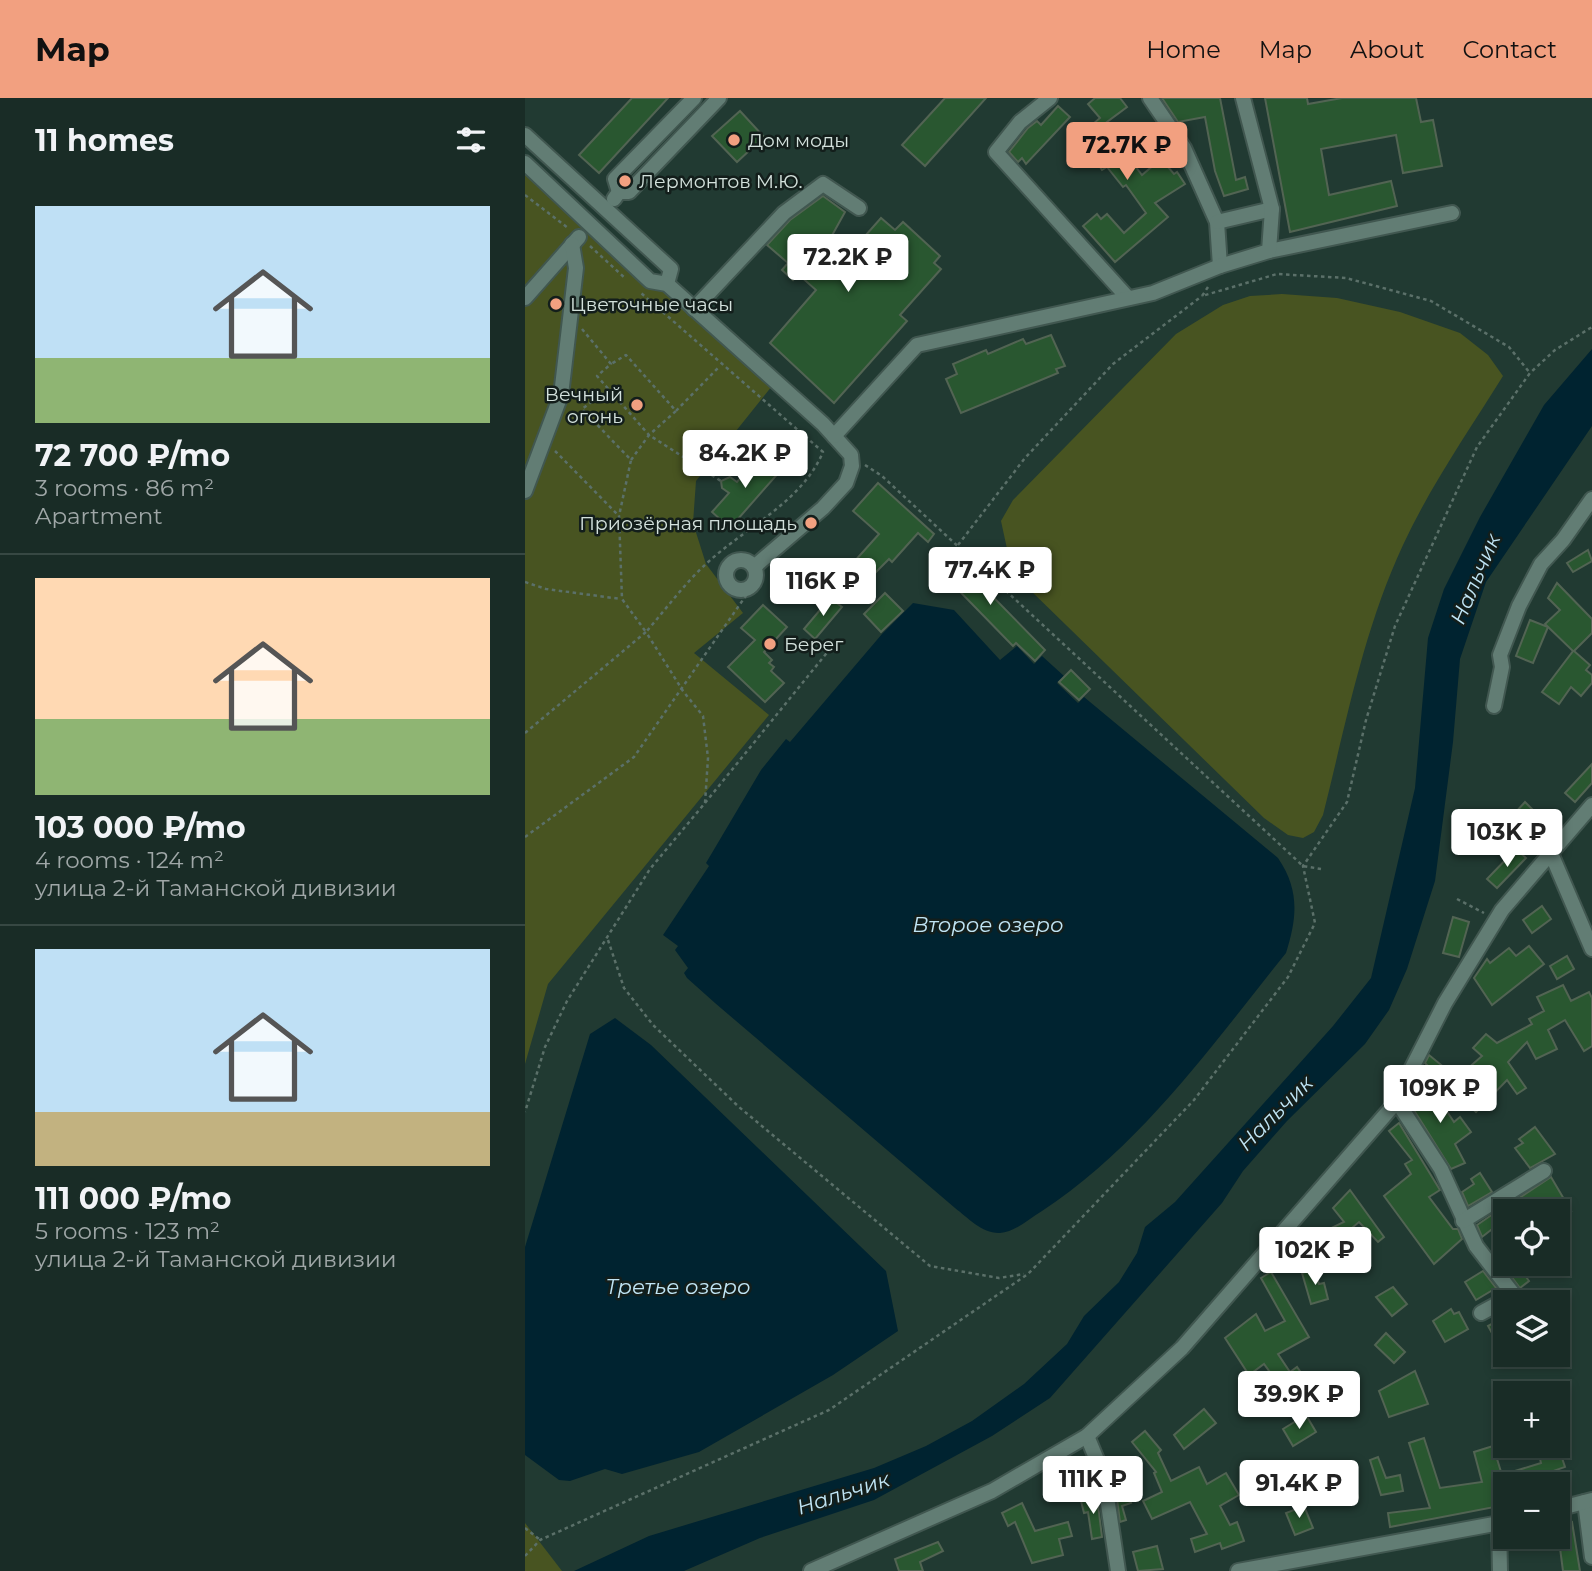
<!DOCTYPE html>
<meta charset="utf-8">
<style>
:root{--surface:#192c26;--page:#263832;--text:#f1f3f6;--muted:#9fa7a7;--line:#374843;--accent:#f2a080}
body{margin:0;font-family:Montserrat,sans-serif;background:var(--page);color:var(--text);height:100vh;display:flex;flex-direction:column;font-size:26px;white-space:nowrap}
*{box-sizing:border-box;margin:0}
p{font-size:23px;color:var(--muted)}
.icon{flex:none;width:38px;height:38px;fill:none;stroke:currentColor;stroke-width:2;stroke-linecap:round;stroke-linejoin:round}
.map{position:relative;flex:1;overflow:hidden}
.sheet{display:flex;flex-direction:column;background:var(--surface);width:525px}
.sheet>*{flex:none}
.tools{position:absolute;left:968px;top:1101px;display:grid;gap:14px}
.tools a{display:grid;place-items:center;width:77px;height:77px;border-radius:0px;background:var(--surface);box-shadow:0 4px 10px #0003,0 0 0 2px var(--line);font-size:35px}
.price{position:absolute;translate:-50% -60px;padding:0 16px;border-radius:7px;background:#fff;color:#222;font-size:23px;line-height:46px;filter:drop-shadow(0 2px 4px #0008)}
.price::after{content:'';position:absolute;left:50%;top:42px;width:21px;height:16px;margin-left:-10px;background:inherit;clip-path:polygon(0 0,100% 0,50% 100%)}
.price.selected{background:var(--accent);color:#111}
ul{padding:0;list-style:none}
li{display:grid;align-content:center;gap:14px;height:371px;padding:0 35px}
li+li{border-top:2px solid var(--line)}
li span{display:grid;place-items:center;height:217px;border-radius:0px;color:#555}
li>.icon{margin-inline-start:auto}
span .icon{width:126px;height:126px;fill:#fffc;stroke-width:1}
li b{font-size:30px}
h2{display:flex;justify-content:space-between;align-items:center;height:84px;padding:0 35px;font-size:30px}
header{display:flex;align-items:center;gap:42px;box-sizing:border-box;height:98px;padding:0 35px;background:var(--accent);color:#111}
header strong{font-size:33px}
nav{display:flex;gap:38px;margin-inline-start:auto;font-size:24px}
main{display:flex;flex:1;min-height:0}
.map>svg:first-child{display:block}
.green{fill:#485421}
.water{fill:#002330}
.building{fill:#295730;stroke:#526453;stroke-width:2}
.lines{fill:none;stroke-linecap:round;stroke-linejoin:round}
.minor-casing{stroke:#415750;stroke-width:18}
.path{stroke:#5b7069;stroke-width:2.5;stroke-dasharray:3.5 3.5;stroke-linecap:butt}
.minor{stroke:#627d74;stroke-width:14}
.poi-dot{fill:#f2a080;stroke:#131e1b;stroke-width:2.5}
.labels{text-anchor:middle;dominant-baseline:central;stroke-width:5;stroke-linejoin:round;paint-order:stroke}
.poi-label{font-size:19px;fill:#d3e1dc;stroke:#131e1b;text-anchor:start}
.water-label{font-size:21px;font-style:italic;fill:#c0e5f5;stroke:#131e1b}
</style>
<header>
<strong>Map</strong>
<nav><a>Home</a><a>Map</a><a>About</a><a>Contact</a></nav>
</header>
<main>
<section class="sheet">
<h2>11 homes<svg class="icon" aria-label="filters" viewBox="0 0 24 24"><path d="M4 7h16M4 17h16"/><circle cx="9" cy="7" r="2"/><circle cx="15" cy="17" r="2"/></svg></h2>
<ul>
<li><span style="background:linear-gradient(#bfe0f5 70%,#8fb573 0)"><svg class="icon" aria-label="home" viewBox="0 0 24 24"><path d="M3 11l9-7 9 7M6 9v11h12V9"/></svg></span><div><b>72 700 ₽/mo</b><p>3 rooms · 86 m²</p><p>Apartment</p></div></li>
<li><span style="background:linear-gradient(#ffd9b3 65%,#8fb573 0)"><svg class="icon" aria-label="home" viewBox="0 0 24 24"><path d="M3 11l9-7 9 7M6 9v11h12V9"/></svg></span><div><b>103 000 ₽/mo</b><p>4 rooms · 124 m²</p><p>улица 2-й Таманской дивизии</p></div></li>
<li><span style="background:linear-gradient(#bfe0f5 75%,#c2b280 0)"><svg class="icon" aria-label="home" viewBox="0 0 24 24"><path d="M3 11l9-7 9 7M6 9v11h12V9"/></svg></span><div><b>111 000 ₽/mo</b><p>5 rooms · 123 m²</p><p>улица 2-й Таманской дивизии</p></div></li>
</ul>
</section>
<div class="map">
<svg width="1067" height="1473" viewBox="0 0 1067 1473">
<rect width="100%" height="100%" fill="#213a32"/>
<g class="green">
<polygon points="0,65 125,183 142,186 251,283 171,383 168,425 181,466 218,515 169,555 244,617 23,886 0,966"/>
<path d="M757 196 812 200 875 214 935 235 963 257 978 278C943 334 906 387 878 447 838 533 821 626 798 717L789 734 778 740 763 737 739 720 502 489 484 460 476 423 488 402 651 236 698 207 725 198Z"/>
<polygon points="0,1425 37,1473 0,1473"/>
</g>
<g class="water">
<polygon points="1067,251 1067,328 961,484 935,561 928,644 910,783 882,871 864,912 840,946 762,1023 718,1073 697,1105 525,1300 467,1338 349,1402 235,1440 159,1473 49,1473 124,1438 349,1370 401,1348 447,1323 499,1286 542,1246 559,1218 594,1184 612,1155 620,1129 650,1104 808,928 846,880 890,690 903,540 919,491 955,419 1019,307"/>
<path d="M388 505 429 512 475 562 492 548 509 566 517 558 539 578 532 585 553 605 559 599 753 760C775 792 772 820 761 855 687 947 617 1047 517 1113 504 1121 490 1134 475 1135 458 1136 443 1120 430 1110L190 905 162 880 159 875 163 870 150 852 153 848 138 837 184 768 181 765 236 672 261 641 265 644 357 536Z"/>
<polygon points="90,920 126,947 361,1173 373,1233 308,1277 174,1354 97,1376 80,1371 45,1383 34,1382 0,1357 0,1149 65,936"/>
</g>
<g class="building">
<polygon points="107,0 143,0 74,75 54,57"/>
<polygon points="420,0 461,0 400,68 377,47"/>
<polygon points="570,0 595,0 602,9 582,24 598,43 616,32 621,42 600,55 617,77 636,61 649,76 652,74 660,86 630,105 643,119 590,164 558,128 572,116 576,121 582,116 599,135 621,115 601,87 598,89 582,69 577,72 571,63 581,56 561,32 575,20 563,6"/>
<polygon points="637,0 695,0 711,82 720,79 723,91 699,98 690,73 680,19 653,24"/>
<polygon points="740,0 782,0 783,6 817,0 891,0 896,24 908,22 917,68 878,75 871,37 796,51 804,97 866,83 872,108 765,134"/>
<polygon points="533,8 545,19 501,66 497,60 493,64 484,54 503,30 512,23 516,27"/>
<polygon points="215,13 239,39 212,64 187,38"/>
<polygon points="631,27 645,47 631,54 620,33"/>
<polygon points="298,98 320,114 300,150 317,164 356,120 370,132 378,124 415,158 409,165 416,171 375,217 382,223 309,305 245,245 291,192 273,176 268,182 257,172 263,165 242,147 265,122"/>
<polygon points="526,237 540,268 531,271 533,275 436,315 421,281 432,276 428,266 461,252 463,256 498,241 501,246"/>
<polygon points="237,355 256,372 205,430 187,414 204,395 197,390 196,383 205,379 212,384"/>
<polygon points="353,385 409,436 403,444 393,435 367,464 364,461 344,481 328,465 354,436 328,413"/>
<polygon points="1063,452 1067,463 1048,474 1042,465"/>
<polygon points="419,461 432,462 520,552 510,563 491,545 488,548 411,469"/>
<polygon points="1032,485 1067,521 1067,535 1049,553 1065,567 1061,572 1067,577 1067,585 1056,598 1046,589 1034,606 1017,594 1048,553 1020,526 1035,512 1023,500"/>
<polygon points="360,495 378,513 356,534 339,516"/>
<polygon points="305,500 317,509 290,541 279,531"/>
<polygon points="238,507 262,529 239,554 247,562 244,565 249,569 246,573 259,585 240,604 203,569 230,542 216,530"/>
<polygon points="1005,522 1023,529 1008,565 991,558"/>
<polygon points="546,572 565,591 554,602 534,584"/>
<polygon points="1067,666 1067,685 1050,704 1040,695"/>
<polygon points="1000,704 1018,722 1000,740 991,732 999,723 990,715"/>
<polygon points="991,751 1001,760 972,790 962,781"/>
<polygon points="1017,808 1026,821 1007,835 998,822"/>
<polygon points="928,819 944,824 934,859 918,855"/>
<polygon points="1004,848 1019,866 967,907 949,880 962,861 965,865 984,850 991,858"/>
<polygon points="1042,858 1049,871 1032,881 1025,868"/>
<polygon points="1038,887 1046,903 1064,894 1067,900 1067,948 1059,953 1040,922 1023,932 1032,951 1011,961 1002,944 983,964 1001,990 992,996 982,982 951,1014 900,965 904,957 932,980 957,958 948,950 961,936 972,945 1007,926 1004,921 1019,913 1012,899"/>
<polygon points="891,985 900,999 909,994 929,1024 935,1019 946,1034 930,1046 940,1065 926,1071 882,1001"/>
<polygon points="874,1025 915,1092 904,1099 928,1131 933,1131 937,1141 909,1166 859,1098 886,1076 880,1066 887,1062 864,1033"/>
<polygon points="1010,1029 1030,1056 1005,1070 990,1050 998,1045 994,1041"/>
<polygon points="955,1075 967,1094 943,1108 937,1094 949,1086 946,1081"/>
<polygon points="1026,1079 1046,1113 1032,1118 1032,1113 994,1113 988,1104"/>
<polygon points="825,1092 859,1139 853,1144 834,1124 822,1134 830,1143 804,1156 794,1136 819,1124 808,1110"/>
<polygon points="968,1116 980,1132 980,1153 966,1132 957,1139 952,1127"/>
<polygon points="977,1166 1005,1166 996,1172 1004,1183 995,1190"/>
<polygon points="789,1171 794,1186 799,1185 803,1201 786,1206 777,1175"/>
<polygon points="958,1173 971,1190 951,1202 940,1184"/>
<polygon points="746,1174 784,1239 753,1256 765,1274 772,1269 789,1293 786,1295 791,1301 773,1313 739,1266 724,1277 700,1240 731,1216 740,1233 760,1223 736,1180"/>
<polygon points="868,1189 882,1206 867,1218 851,1199"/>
<polygon points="926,1211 929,1216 934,1214 943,1231 920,1244 908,1223"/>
<polygon points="980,1219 980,1242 973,1246 963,1228"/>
<polygon points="861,1235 880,1254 869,1265 850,1247"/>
<polygon points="890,1273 903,1306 864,1319 854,1293"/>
<polygon points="679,1311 691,1325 659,1351 649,1337"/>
<polygon points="781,1317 791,1334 768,1348 758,1331"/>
<polygon points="620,1333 636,1352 633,1355 646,1383 674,1369 682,1386 701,1375 714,1397 695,1408 705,1427 712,1424 719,1443 697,1451 695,1445 670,1454 666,1441 682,1436 665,1404 627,1421 618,1403 637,1394 629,1375 631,1374 607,1344"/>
<polygon points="899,1340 915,1390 957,1384 949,1354 968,1348 977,1377 1016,1365 1015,1361 1035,1354 1040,1369 991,1386 980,1386 980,1407 865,1429 863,1415 905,1410 884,1345"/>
<polygon points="853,1359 861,1380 875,1377 878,1393 856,1397 845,1362"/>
<polygon points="825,1371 833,1399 807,1405 801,1384 815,1381 814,1373"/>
<polygon points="550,1374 555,1390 536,1396 531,1379"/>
<polygon points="596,1383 606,1405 597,1408 601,1422 595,1424 590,1385"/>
<polygon points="572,1399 577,1439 567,1441 563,1414 559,1415 556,1403"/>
<polygon points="497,1405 510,1433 543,1424 547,1438 534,1441 538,1457 507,1465 490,1424 483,1428 477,1415"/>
<polygon points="779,1408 788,1430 770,1437 761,1415"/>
<polygon points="1047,1424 1055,1473 1038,1473 1032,1427"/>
<polygon points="984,1438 1026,1438 1027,1444 984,1452"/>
<polygon points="413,1444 418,1453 395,1464 398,1473 374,1473 370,1461"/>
<polygon points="632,1448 638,1471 613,1473 608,1454"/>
</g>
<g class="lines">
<defs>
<g id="minor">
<polyline points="525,0 495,24 471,54 603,200"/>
<polyline points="625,0 659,50 692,124 695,168"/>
<polyline points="0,37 146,171 142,186"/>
<polyline points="0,65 125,183 142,186 298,326 326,357 327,368 321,385 298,410 229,469"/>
<polyline points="94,94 90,81 169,0"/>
<polyline points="89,101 94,94 104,94 194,0"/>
<polyline points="692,124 747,111"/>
<polyline points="744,153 927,115"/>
<polyline points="0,200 54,139"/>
<polyline points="169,211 259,115 298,86 334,110"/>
<polyline points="309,338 392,247 628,195 695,168 744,153 747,111 718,0"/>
<polyline points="0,393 36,297 51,170 47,146"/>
<circle cx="216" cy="477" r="15"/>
<polyline points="969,608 977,569 975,557 994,508 1016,466 1038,442 1067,401"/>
<polyline points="1025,753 1067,851"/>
<polyline points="871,1002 916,1071 951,1148 989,1197 956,1215"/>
<polyline points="938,1123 1019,1073"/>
<polyline points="562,1338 579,1379 593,1473"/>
<polyline points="1060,1404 1067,1459"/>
<polyline points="1032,1411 1067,1402"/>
<polyline points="974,1426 975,1473"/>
<polyline points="286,1473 467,1393 562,1338 657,1250 867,1009 920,905 977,812 1067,707"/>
<polyline points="713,1473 980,1424"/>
</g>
</defs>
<use href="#minor" class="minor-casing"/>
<g class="path">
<polyline points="0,97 43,130"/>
<polyline points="65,148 101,181"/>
<polyline points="683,189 677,198 752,176 821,180 906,203 984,249 1005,275"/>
<polyline points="57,231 86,266 72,278 124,337 151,313 101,257 86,266"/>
<polyline points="84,291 57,311 106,362 94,418"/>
<polyline points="151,313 195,268"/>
<path d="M30 353 94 418 97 501 121 534C141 511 160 485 182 465 221 429 277 404 298 354L116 195"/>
<polyline points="106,362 124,337 196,383"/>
<polyline points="340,367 357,378 778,768 796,771"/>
<polyline points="433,447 500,360 588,266 677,198"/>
<polyline points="0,484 21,491 96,501"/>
<polyline points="0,635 121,534 158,593 178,618 183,660 180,705 125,771 42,903 20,949 0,1014"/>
<polyline points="180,705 309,546"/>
<polyline points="0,739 109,659 229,486"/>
<polyline points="932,801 959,815"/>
<polyline points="83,842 99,890 128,927 214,1009 405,1168 474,1180 499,1176"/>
<polyline points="0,1430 14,1441"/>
<polyline points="0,1458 15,1442 304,1312 503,1176 669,1002 763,879 790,825 778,768 822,704 841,622 870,528 952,349 1005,275 1030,252 1067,229"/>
</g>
<use href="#minor" class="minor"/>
</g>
<g class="poi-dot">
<circle cx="209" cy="42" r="7"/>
<circle cx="100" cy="83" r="7"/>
<circle cx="31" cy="206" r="7"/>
<circle cx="112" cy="307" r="7"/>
<circle cx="286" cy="425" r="7"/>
<circle cx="245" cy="546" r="7"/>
</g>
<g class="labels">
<g class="poi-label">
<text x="223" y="42">Дом моды</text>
<text x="114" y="83">Лермонтов М.Ю.</text>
<text x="45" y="206">Цветочные часы</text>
<text x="98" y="296" text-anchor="end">Вечный<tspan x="98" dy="22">огонь</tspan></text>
<text x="272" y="425" text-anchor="end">Приозёрная площадь</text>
<text x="259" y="546">Берег</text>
</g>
<g class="water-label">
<text transform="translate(950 481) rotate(-67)">Нальчик</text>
<text x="463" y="826">Второе озеро</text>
<text transform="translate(750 1015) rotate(-45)">Нальчик</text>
<text x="153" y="1188">Третье озеро</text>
<text transform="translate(318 1395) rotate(-18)">Нальчик</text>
</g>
</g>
</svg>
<div class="tools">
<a><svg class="icon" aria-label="locate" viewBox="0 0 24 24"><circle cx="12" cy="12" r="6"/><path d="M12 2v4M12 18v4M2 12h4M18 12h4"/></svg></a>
<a><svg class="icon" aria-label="layers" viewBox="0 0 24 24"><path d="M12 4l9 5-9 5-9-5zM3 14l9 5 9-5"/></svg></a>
<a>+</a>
<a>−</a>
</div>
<b class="price selected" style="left:602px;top:84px">72.7K ₽</b>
<b class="price" style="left:323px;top:196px">72.2K ₽</b>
<b class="price" style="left:220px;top:392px">84.2K ₽</b>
<b class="price" style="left:465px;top:509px">77.4K ₽</b>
<b class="price" style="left:298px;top:520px">116K ₽</b>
<b class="price" style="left:982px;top:771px">103K ₽</b>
<b class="price" style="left:915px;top:1027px">109K ₽</b>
<b class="price" style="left:790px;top:1189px">102K ₽</b>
<b class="price" style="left:774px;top:1333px">39.9K ₽</b>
<b class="price" style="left:568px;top:1418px">111K ₽</b>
<b class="price" style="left:774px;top:1422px">91.4K ₽</b>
</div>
</main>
